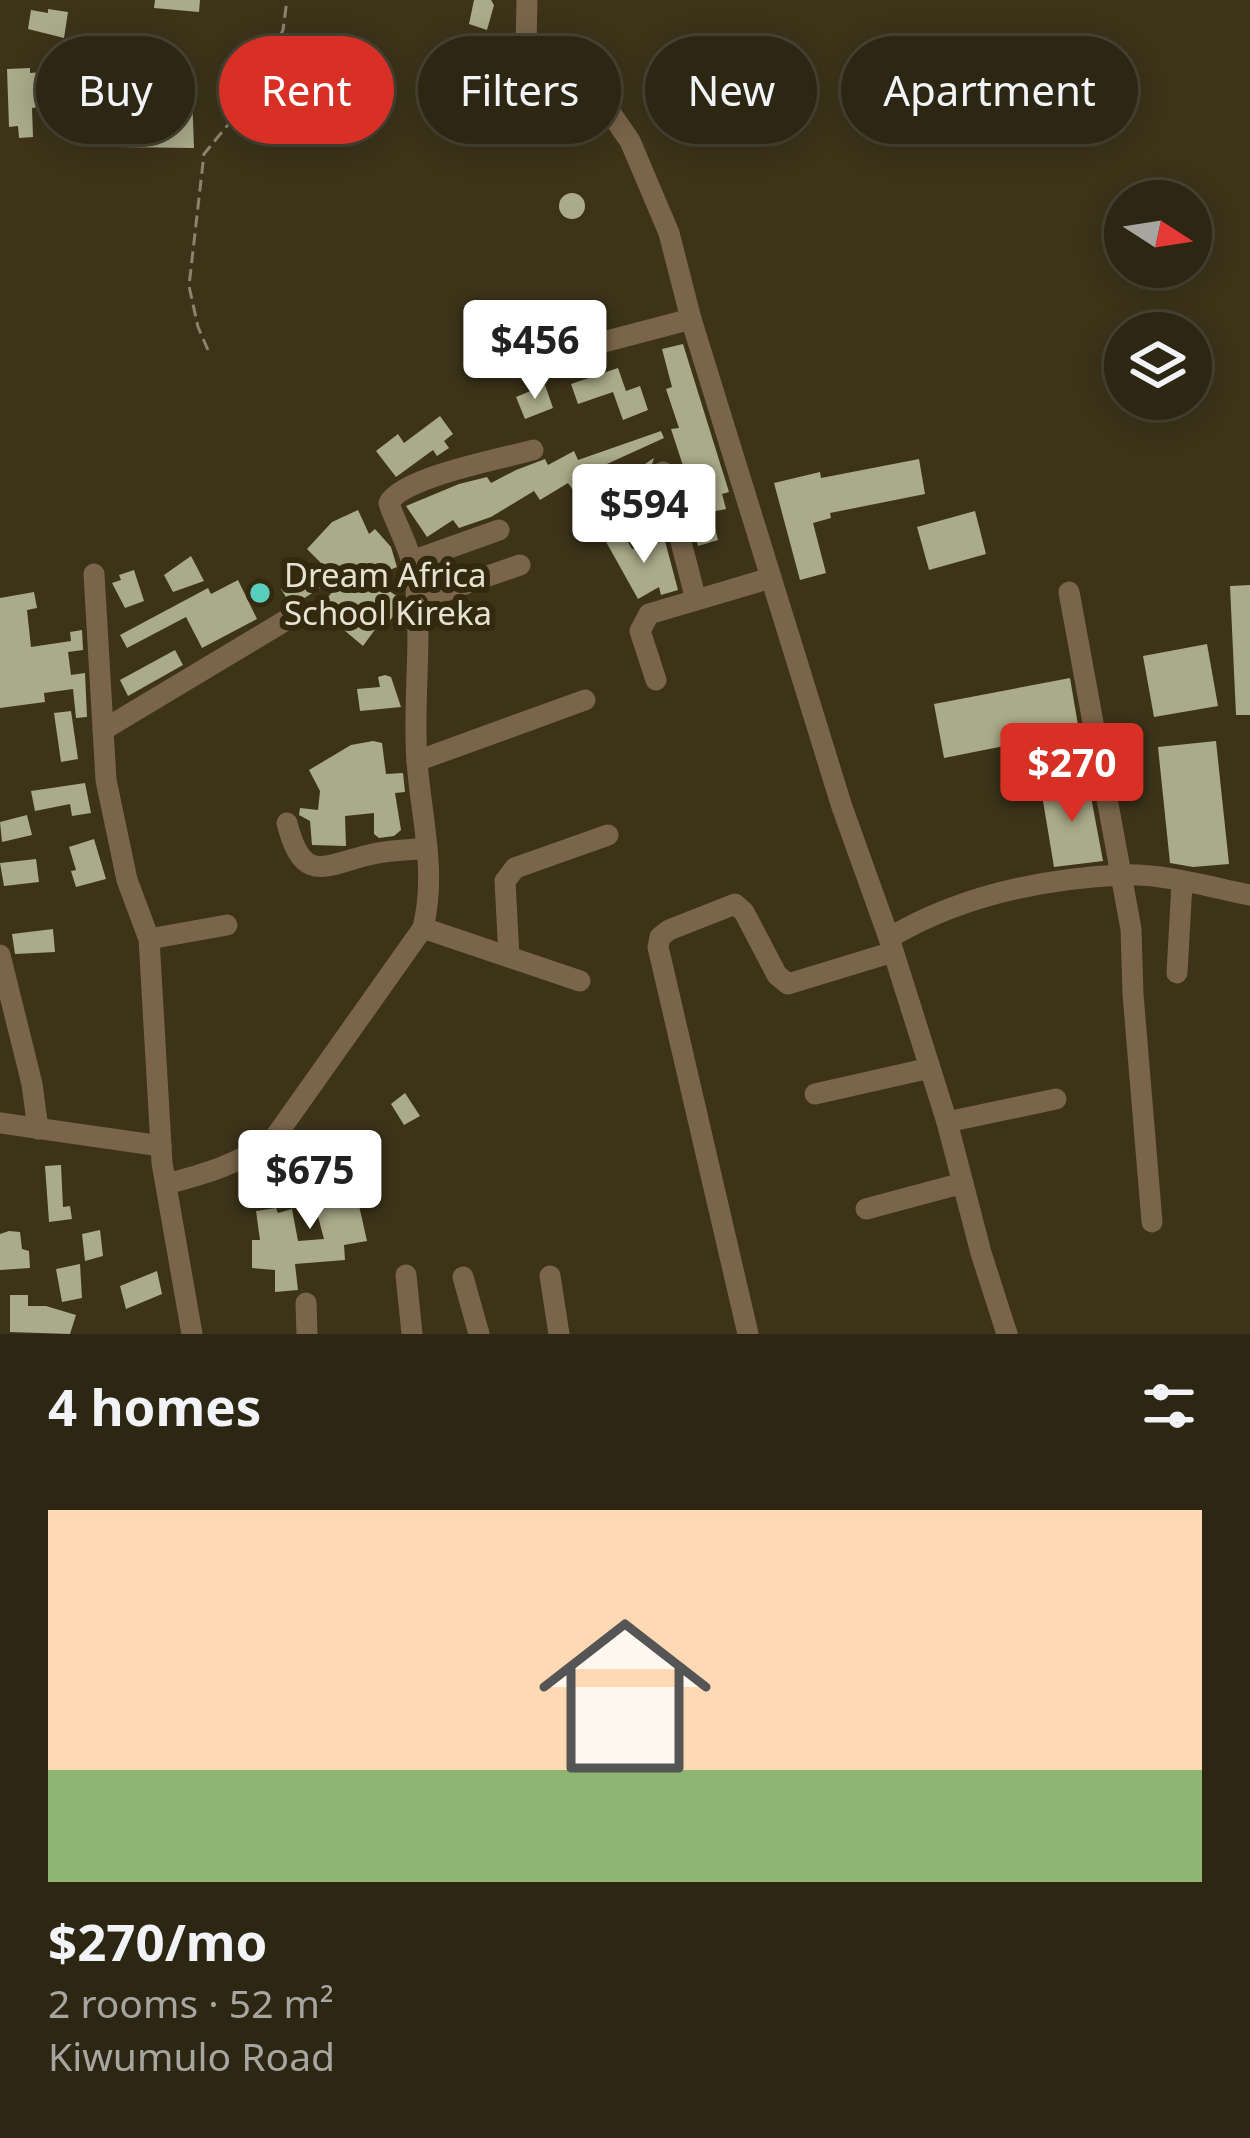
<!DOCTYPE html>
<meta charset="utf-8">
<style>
:root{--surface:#2d2613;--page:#352e1c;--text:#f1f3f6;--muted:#a7a5a0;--line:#484333;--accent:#d93025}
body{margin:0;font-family:"Noto Sans",sans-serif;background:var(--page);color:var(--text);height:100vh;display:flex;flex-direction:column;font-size:45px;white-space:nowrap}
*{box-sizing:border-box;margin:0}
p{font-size:39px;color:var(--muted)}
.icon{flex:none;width:66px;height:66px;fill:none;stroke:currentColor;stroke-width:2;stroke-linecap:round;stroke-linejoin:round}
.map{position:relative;height:1334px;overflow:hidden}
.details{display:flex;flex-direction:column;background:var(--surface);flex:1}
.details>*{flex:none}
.hud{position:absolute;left:36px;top:36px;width:1179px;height:108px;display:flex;gap:24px}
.needle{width:78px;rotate:102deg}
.controls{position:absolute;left:1104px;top:180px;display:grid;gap:24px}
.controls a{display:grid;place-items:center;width:108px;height:108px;border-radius:50%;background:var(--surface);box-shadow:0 6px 30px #0003,0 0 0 3px var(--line);font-size:60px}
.price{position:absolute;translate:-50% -102px;padding:0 27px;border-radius:12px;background:#fff;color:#222;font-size:39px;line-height:78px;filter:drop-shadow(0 3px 6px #0008)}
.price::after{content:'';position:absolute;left:50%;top:72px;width:36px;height:27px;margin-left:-18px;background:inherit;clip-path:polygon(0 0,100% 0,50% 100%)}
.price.active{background:var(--accent);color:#fff}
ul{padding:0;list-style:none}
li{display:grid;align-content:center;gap:24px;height:636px;padding:0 48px}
li span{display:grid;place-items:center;height:372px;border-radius:0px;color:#555}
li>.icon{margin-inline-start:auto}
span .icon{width:216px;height:216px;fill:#fffc;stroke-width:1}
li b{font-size:51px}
h2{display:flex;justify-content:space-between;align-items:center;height:144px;padding:0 48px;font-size:51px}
.chip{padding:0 42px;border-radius:54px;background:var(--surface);box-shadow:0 6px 30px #0003,0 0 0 3px var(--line);font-size:42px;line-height:108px}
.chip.active{background:var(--accent);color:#fff}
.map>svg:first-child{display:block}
.building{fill:#aaab8a}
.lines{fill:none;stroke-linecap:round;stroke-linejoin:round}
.path{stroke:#8b836e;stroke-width:3;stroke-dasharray:12 6;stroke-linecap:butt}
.minor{stroke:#7a654a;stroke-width:21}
.poi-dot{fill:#5acebd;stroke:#32290f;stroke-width:4.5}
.labels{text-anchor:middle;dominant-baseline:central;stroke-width:12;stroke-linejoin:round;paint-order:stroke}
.poi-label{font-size:33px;fill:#e7e1d2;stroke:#32290f;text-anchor:start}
</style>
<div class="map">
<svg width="1250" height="1334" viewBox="0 0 1250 1334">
<rect width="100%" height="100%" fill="#3c3319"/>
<g class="building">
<polygon points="155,0 200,0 199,12 154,8"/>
<polygon points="474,0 491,0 494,5 487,30 469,24"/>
<polygon points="48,9 68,12 64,38 28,29 31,10 48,13"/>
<polygon points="30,68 30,73 43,72 47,106 32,108 33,137 19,138 18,126 9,127 7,69"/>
<polygon points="148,70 189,72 187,84 188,94 192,94 194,148 117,147 117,135 94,135 93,81 147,86"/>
<circle cx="572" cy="206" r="13"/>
<polygon points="683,344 729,492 722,494 726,509 711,512 718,540 698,546 691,519 697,518 689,484 671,429 679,428 666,389 672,387 662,349"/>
<polygon points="618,368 626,391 640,386 648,410 623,420 613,392 578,404 571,384"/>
<polygon points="545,385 553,408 525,419 516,397"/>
<polygon points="440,416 453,434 444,441 449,448 437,456 433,450 396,477 376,451 398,434 404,443"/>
<polygon points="661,431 664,438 585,474 597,496 654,458 648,475 658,514 619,528 611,506 593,518 568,483 540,500 534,491 491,517 459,528 453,520 427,537 406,506 459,484 487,477 491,483 516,470 545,459 548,465 574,451 578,460"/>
<polygon points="919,459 925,494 830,513 831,518 813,523 826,573 800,580 774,483 820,472 821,478"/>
<polygon points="358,510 369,534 375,529 391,547 397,567 370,578 401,599 402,605 384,628 379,624 363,646 319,609 349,570 298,602 289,602 281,589 322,564 307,549 332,522"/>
<polygon points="975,511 986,554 929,570 917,527"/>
<polygon points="622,531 632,549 665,541 678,590 661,595 659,587 638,599 605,540"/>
<polygon points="191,556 204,581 173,592 164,575"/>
<polygon points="134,570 144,601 125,608 112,583 121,580 119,575"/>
<polygon points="238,580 257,619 202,648 186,617 127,648 120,635 208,588 211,594"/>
<polygon points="1250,585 1250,715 1236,715 1230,586"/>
<polygon points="34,592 37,608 27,610 31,647 71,641 70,632 82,630 83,650 68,652 71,675 85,673 87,717 76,718 73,689 44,693 45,702 0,708 0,598"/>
<polygon points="1207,644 1218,706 1154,717 1143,656"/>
<polygon points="175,650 183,665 128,696 120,680"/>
<polygon points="385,675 391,677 401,707 360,711 357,689 380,687 378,677"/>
<polygon points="1070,678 1079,731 944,758 934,704"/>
<polygon points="71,711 78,759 61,762 54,713"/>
<polygon points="373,741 382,743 386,774 403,773 405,792 395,793 401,830 394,836 379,838 374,834 374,813 345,816 346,846 312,845 310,821 299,815 300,808 318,810 320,791 309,770 351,745"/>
<polygon points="1216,741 1229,864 1193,867 1170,863 1158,747"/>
<polygon points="1088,781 1103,861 1054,867 1041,789"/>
<polygon points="85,783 91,813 72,816 70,804 35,811 31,791"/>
<polygon points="27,815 32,835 2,842 0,822"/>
<polygon points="94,839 106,879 76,887 71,871 76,870 69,847"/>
<polygon points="36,859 39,882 4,886 0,863"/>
<polygon points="53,929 55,952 15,954 12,934"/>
<polygon points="405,1093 420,1116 404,1125 391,1104"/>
<polygon points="61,1165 63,1207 70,1206 72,1219 49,1222 45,1166"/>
<polygon points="351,1170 367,1241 344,1245 345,1260 295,1264 298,1290 275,1292 275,1270 252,1268 252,1240 260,1240 256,1211 276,1208 278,1213 292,1209 298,1241 324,1239 313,1198 317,1197 315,1181 339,1177 339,1171"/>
<polygon points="100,1230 103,1256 85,1261 82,1234"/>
<polygon points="9,1231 20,1232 22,1249 29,1251 30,1268 0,1270 0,1234"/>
<polygon points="80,1264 82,1298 62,1302 56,1269"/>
<polygon points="157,1271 162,1294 126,1309 120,1286"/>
<polygon points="10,1295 28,1295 28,1306 46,1306 76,1315 70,1334 10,1332"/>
</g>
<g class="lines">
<polyline class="path" points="208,350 198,327 189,286 204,154 241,109 259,79 283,30 287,0"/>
<g class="minor">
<polyline points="527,0 526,46 570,64 589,82 630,141 669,233 691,319 842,807 889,938 947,1122 981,1253 1007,1334"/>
<polyline points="539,359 691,319"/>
<polyline points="663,472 696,600"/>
<polyline points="412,561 499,530"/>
<polyline points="94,574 106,780 127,880 149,939 162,1163 192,1334"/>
<polyline points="1069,592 1131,929 1133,994 1152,1222"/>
<polyline points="416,601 520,565"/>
<polyline points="656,680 640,631 649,614 771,578"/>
<polyline points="103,730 293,616"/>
<polyline points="417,761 585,700"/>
<path d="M287 823C304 890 328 862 378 853 394 850 411 850 427 848"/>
<polyline points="423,928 580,981"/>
<path d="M889 938C958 897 1040 879 1121 875 1162 873 1209 887 1250 895"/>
<polyline points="149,939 227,925"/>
<polyline points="0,955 32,1084 38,1129"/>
<polyline points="509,957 505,881 515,868 608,835"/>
<polyline points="1177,973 1182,883"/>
<polyline points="815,1094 930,1068"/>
<polyline points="947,1122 1056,1099"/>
<polyline points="0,1123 161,1146"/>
<path d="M166 1184C206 1174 238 1164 273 1140L423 928C437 871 421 818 417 761 412 696 425 628 412 564 408 543 395 523 389 503 403 477 501 459 533 450"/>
<polyline points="866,1209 963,1183"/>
<polyline points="406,1275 412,1334"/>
<polyline points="550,1276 559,1334"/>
<polyline points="463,1277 479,1334"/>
<polyline points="306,1303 307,1334"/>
<polyline points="748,1334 658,947 660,937 669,930 735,904 744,912 777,975 788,984 893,952"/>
</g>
</g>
<circle class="poi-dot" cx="260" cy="593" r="12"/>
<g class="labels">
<g class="poi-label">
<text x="284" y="574">Dream Africa<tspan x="284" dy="38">School Kireka</tspan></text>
</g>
</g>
</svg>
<div class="controls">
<a><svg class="needle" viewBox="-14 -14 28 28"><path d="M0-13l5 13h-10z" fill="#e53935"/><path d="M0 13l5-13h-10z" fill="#a7a5a0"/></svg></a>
<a><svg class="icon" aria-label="layers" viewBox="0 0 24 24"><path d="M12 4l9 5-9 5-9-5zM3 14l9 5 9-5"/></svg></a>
</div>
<b class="price" style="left:535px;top:402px">$456</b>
<b class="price" style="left:644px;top:566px">$594</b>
<b class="price active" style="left:1072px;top:825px">$270</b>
<b class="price" style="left:310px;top:1232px">$675</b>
<div class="hud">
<a class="chip">Buy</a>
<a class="chip active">Rent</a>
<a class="chip">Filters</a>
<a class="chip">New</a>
<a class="chip">Apartment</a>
</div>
</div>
<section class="details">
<h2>4 homes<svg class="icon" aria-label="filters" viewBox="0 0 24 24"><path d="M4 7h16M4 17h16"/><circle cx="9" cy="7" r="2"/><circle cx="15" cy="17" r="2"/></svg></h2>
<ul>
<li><span style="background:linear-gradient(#ffd9b3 70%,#8fb573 0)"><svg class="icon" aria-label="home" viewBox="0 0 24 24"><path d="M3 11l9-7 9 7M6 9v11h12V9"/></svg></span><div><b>$270/mo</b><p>2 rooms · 52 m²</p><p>Kiwumulo Road</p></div></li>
</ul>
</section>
